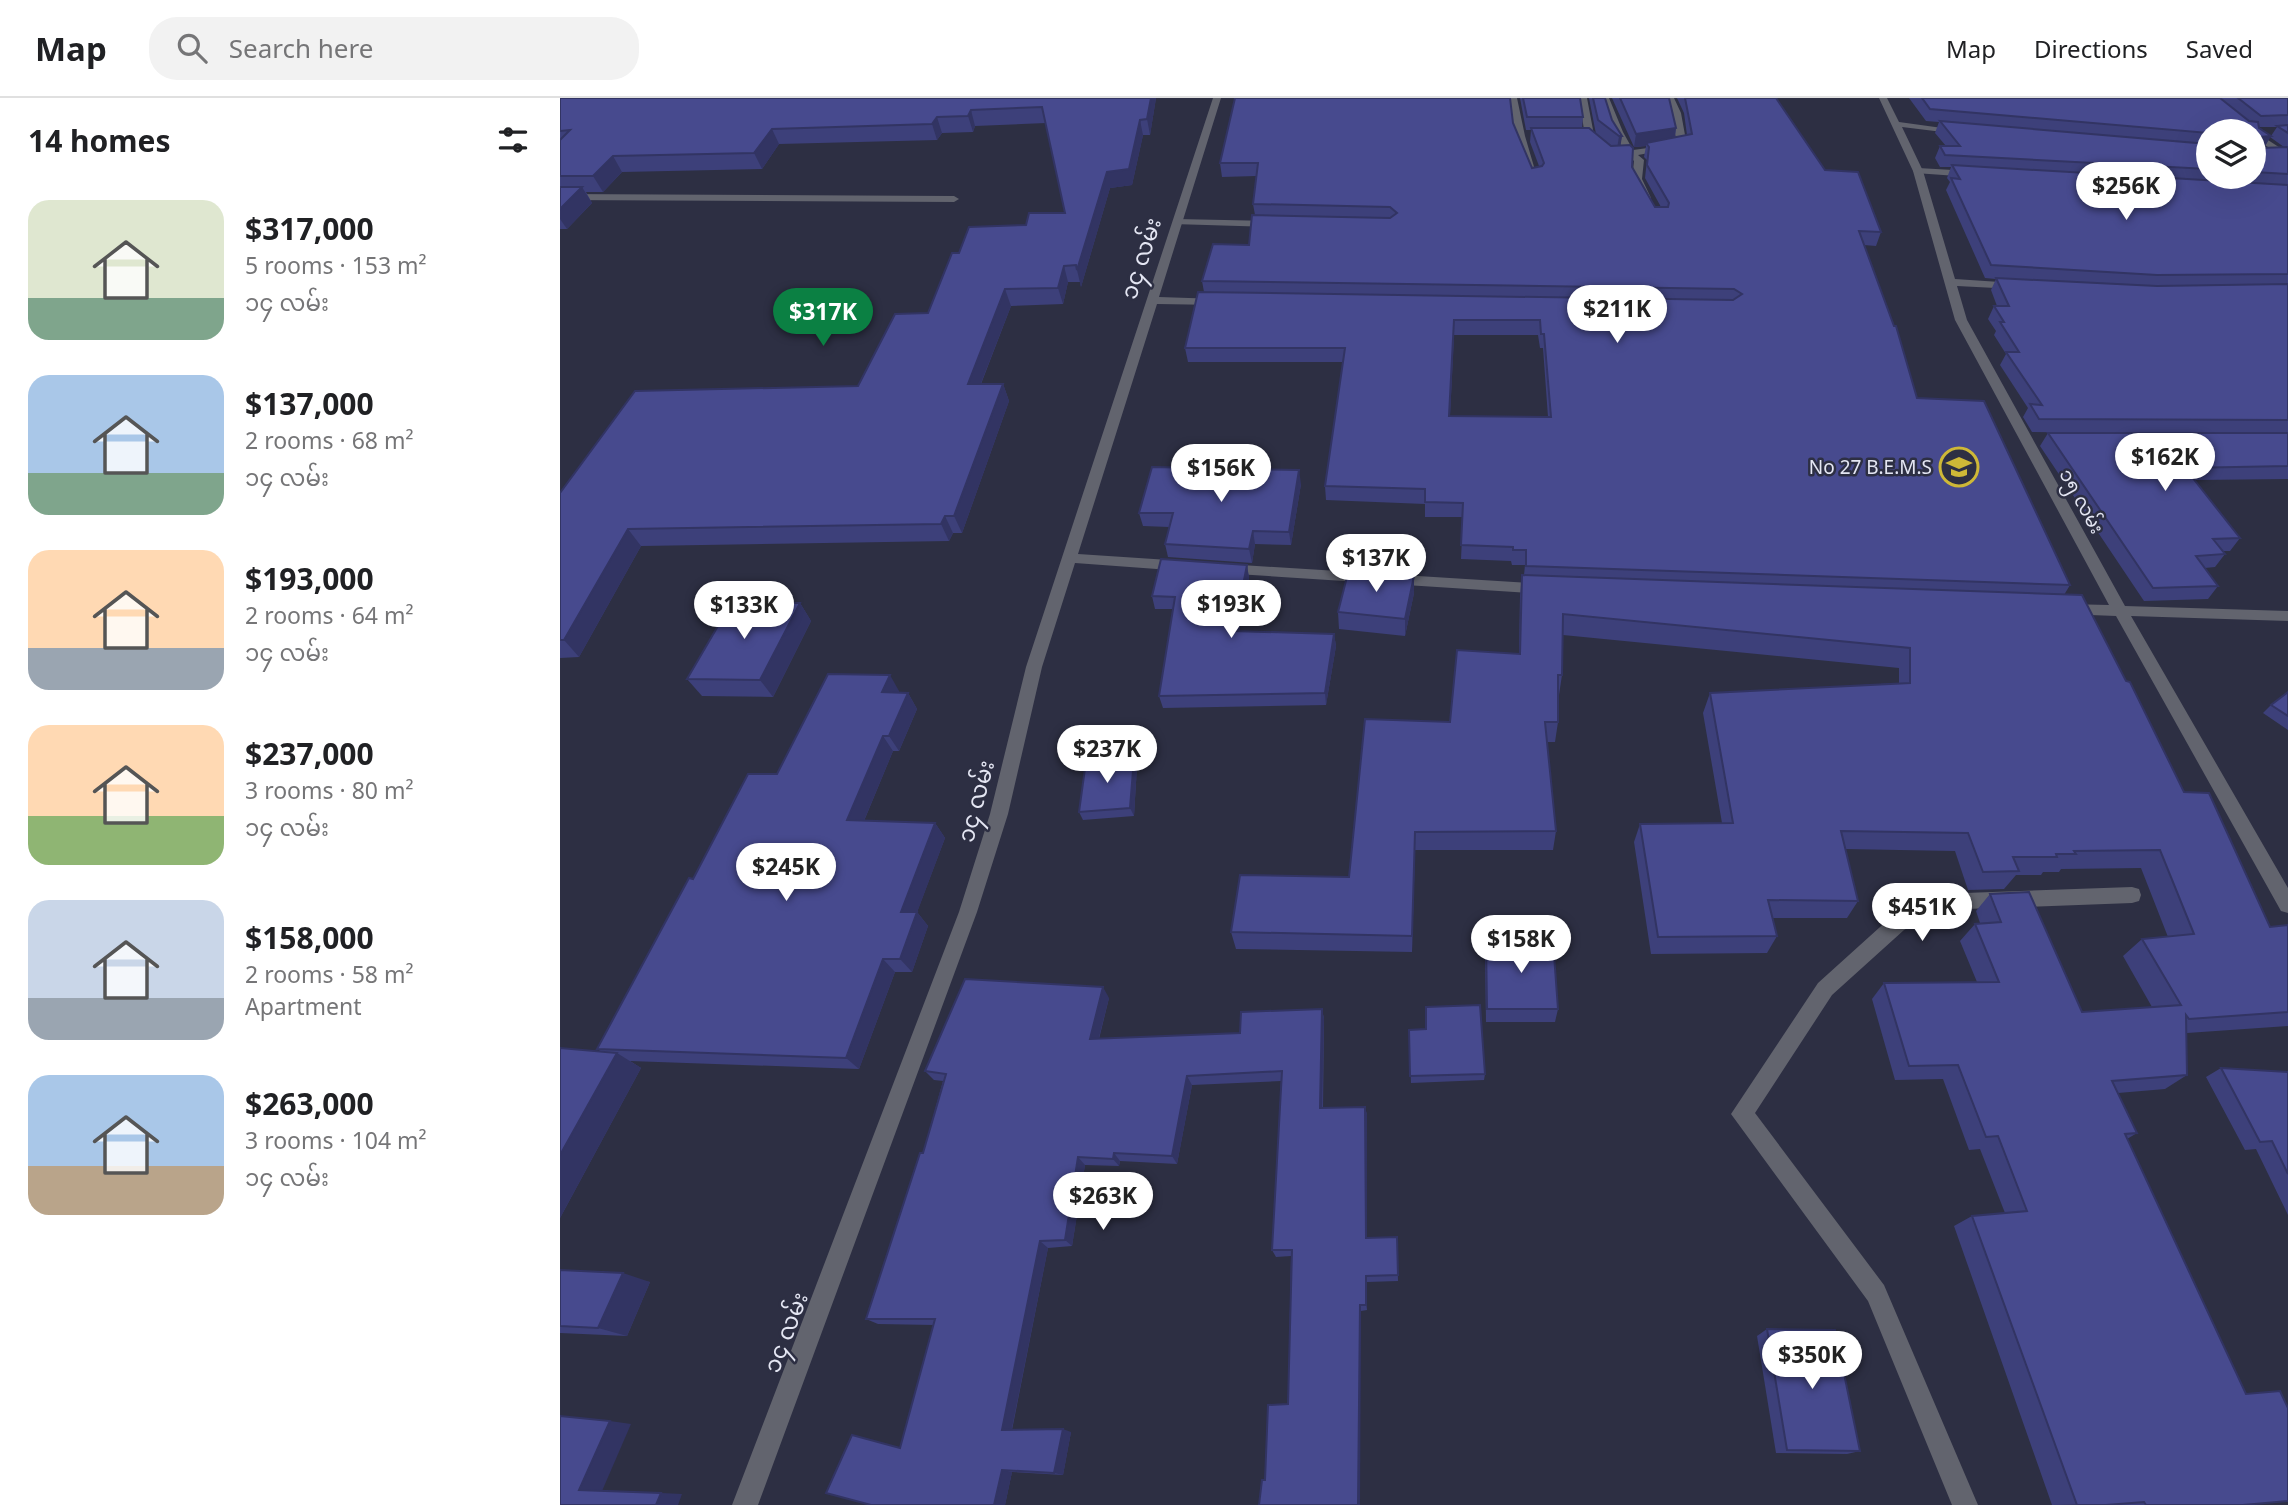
<!DOCTYPE html>
<meta charset="utf-8">
<style>
:root{--surface:#fff;--page:#f2f2f2;--text:#202124;--muted:#757577;--line:#e0e0e0;--accent:#0b8043}
body{margin:0;font-family:"Noto Sans","Noto Sans Myanmar",sans-serif;background:var(--page);color:var(--text);height:100vh;display:flex;flex-direction:column;font-size:26px;white-space:nowrap}
*{box-sizing:border-box;margin:0}
p{font-size:23px;color:var(--muted)}
.icon{flex:none;width:38px;height:38px;fill:none;stroke:currentColor;stroke-width:2;stroke-linecap:round;stroke-linejoin:round}
.map{position:relative;flex:1;overflow:hidden}
.panel{display:flex;flex-direction:column;background:var(--surface);width:560px}
.panel>*{flex:none}
.fabs{position:absolute;left:1636px;top:21px;display:grid;gap:14px}
.fabs a{display:grid;place-items:center;width:70px;height:70px;border-radius:50%;background:var(--surface);box-shadow:0 7px 28px #0002;font-size:35px}
.price{position:absolute;translate:-50% -60px;padding:0 16px;border-radius:24px;background:#fff;color:#222;font-size:23px;line-height:46px;filter:drop-shadow(0 2px 4px #0008)}
.price::after{content:'';position:absolute;left:50%;top:42px;width:21px;height:16px;margin-left:-10px;background:inherit;clip-path:polygon(0 0,100% 0,50% 100%)}
.price.on{background:var(--accent);color:#fff}
ul{padding:0;list-style:none}
li{display:flex;align-items:center;gap:21px;height:175px;padding:0 28px}
li span{display:grid;place-items:center;flex:none;width:196px;height:140px;border-radius:21px;color:#555}
li>.icon{margin-inline-start:auto}
span .icon{width:84px;height:84px;fill:#fffc;stroke-width:1}
li b{font-size:30px}
h2{display:flex;justify-content:space-between;align-items:center;height:84px;padding:0 28px;font-size:30px}
header{display:flex;align-items:center;gap:42px;box-sizing:border-box;height:98px;padding:0 35px;background:var(--surface);border-bottom:2px solid var(--line)}
header strong{font-size:33px}
nav{display:flex;gap:38px;margin-inline-start:auto;font-size:24px}
.search{width:490px;height:63px;background:var(--page);display:flex;align-items:center;gap:18px;box-sizing:border-box;padding:0 24px;border-radius:28px;color:var(--muted);font-size:26px}
main{display:flex;flex:1;min-height:0}
.map>svg:first-child{display:block}
.lines{fill:none;stroke-linecap:round;stroke-linejoin:round}
.lane{fill:#62646e;fill-rule:evenodd}
.street{fill:#62646e;fill-rule:evenodd}
.wall{fill:#3d407a;fill-rule:evenodd}
.shaded-wall{fill:#323463}
.building{fill:#474a8e;stroke:#323463;stroke-width:2;fill-rule:evenodd}
.labels{text-anchor:middle;dominant-baseline:central;stroke-width:5;stroke-linejoin:round;paint-order:stroke}
.far-poi-label{font-size:19px;fill:#e4e6f3;stroke:#2d2f43;text-anchor:end}
.far-street-label{font-size:19px;fill:#e4e6f3;stroke:#2d2f43}
.street-label{font-size:23px;fill:#e4e6f3;stroke:#2d2f43}
</style>
<header>
<strong>Map</strong>
<div class="search"><svg class="icon" aria-label="search" viewBox="0 0 24 24"><circle cx="10" cy="10" r="6"/><path d="M15 15l6 6"/></svg>Search here</div>
<nav><a>Map</a><a>Directions</a><a>Saved</a></nav>
</header>
<main>
<section class="panel">
<h2>14 homes<svg class="icon" aria-label="filters" viewBox="0 0 24 24"><path d="M4 7h16M4 17h16"/><circle cx="9" cy="7" r="2"/><circle cx="15" cy="17" r="2"/></svg></h2>
<ul>
<li><span style="background:linear-gradient(#dfe7d0 70%,#7fa58c 0)"><svg class="icon" aria-label="home" viewBox="0 0 24 24"><path d="M3 11l9-7 9 7M6 9v11h12V9"/></svg></span><div><b>$317,000</b><p>5 rooms · 153 m²</p><p>၁၄ လမ်း</p></div></li>
<li><span style="background:linear-gradient(#a9c7e8 70%,#7fa58c 0)"><svg class="icon" aria-label="home" viewBox="0 0 24 24"><path d="M3 11l9-7 9 7M6 9v11h12V9"/></svg></span><div><b>$137,000</b><p>2 rooms · 68 m²</p><p>၁၄ လမ်း</p></div></li>
<li><span style="background:linear-gradient(#ffd9b3 70%,#9aa5b1 0)"><svg class="icon" aria-label="home" viewBox="0 0 24 24"><path d="M3 11l9-7 9 7M6 9v11h12V9"/></svg></span><div><b>$193,000</b><p>2 rooms · 64 m²</p><p>၁၄ လမ်း</p></div></li>
<li><span style="background:linear-gradient(#ffd9b3 65%,#8fb573 0)"><svg class="icon" aria-label="home" viewBox="0 0 24 24"><path d="M3 11l9-7 9 7M6 9v11h12V9"/></svg></span><div><b>$237,000</b><p>3 rooms · 80 m²</p><p>၁၄ လမ်း</p></div></li>
<li><span style="background:linear-gradient(#c9d6e8 70%,#9aa5b1 0)"><svg class="icon" aria-label="home" viewBox="0 0 24 24"><path d="M3 11l9-7 9 7M6 9v11h12V9"/></svg></span><div><b>$158,000</b><p>2 rooms · 58 m²</p><p>Apartment</p></div></li>
<li><span style="background:linear-gradient(#a9c7e8 65%,#b9a48a 0)"><svg class="icon" aria-label="home" viewBox="0 0 24 24"><path d="M3 11l9-7 9 7M6 9v11h12V9"/></svg></span><div><b>$263,000</b><p>3 rooms · 104 m²</p><p>၁၄ လမ်း</p></div></li>
</ul>
</section>
<div class="map">
<svg width="1728" height="1407" viewBox="0 0 1728 1407">
<rect width="100%" height="100%" fill="#2d2f43"/>
<g class="lines">
<g class="lane">
<polygon points="1358,70 1411,73 1416,76 1411,79 1355,75 1353,73"/>
<polygon points="617,121 715,123 720,126 715,129 613,126 613,122"/>
</g>
<g class="street">
<polygon points="653,0 661,0 599,199 659,201 665,204 659,207 597,206 518,456 624,463 631,468 624,473 515,465 482,569 448,716 417,814 198,1407 172,1407 399,814 430,716 466,569"/>
<polygon points="949,0 957,0 965,38 977,79 969,77 955,38"/>
<polygon points="1019,0 1027,0 1034,37 1056,54 1064,53 1053,34 1041,0 1049,0 1063,34 1073,52 1117,46 1111,15 1106,0 1114,0 1121,15 1127,48 1078,57 1084,62 1082,81 1091,100 1090,102 1082,102 1072,81 1074,63 1069,58 1051,59 1025,38"/>
<polygon points="1319,0 1327,0 1339,24 1404,33 1399,36 1342,29 1363,73 1395,181 1455,185 1461,188 1455,191 1397,188 1407,222 1565,508 1728,513 1728,523 1571,518 1728,790 1728,815 1721,813 1556,518 1505,516 1497,511 1505,506 1549,507 1395,222 1353,73"/>
<polygon points="1694,33 1728,55 1728,62 1694,40"/>
<polygon points="0,96 394,98 399,101 394,104 0,102"/>
<polygon points="666,466 984,486 991,491 984,496 661,475 659,471 661,467"/>
<polygon points="1572,789 1579,791 1581,797 1579,803 1572,805 1379,812 1344,832 1272,897 1195,1015 1324,1187 1418,1407 1392,1407 1308,1203 1171,1016 1258,885 1330,820 1377,796"/>
</g>
</g>
<g class="wall">
<polygon points="0,0 596,0 590,37 583,37 572,87 550,90 521,189 520,184 508,184 503,206 451,208 421,286 443,286 449,303 402,435 393,435 389,443 81,448 19,559 0,560 0,395 298,288 368,215 399,155 466,127 505,115 486,25 415,28 413,34 382,35 377,42 219,46 202,71 62,74 43,94 26,94 32,105 7,131 0,131"/>
<path d="M960 0H1020L1023 19 1022 30 1052 48 1036 36 1029 0H1045L1052 22 1062 38 1060 47 1095 109H1101L1085 80 1087 62 1084 59 1086 48 1074 49 1052 0H1109L1116 30 1115 39 1127 37 1124 15 1117 0H1216L1265 72 1321 134 1316 148 1304 147 1357 300 1510 487 1504 497 1566 583 1624 694 1710 829 1728 827V928L1627 935V977L1605 991 1558 995 1577 1035 1567 1041 1683 1407H1558V1406L1492 1407 1394 1128 1412 1118 1445 1115 1420 1051 1409 1052 1383 981 1335 982 1312 901 1324 885 1417 884 1400 843 1415 826 1420 825 1416 813 1430 796 1522 914 1592 909 1563 858 1582 841 1608 839 1581 770 1501 771 1499 774H1483L1481 777H1456L1444 791 1408 792 1395 753 1285 751 1298 803 1287 820H1213L1217 838 1207 855 1091 856 1074 744 1080 726 1162 725 1143 615 1150 595 1339 585V570L1003 537 1002 577 999 597H998V624L995 644H987L996 733 993 752H855L852 854 676 851 671 834 789 779 890 624 959 556 960 498 962 477H964L965 467H952L951 463 901 461 903 419H865V406L766 402 765 388 783 264H628L625 250 644 194 642 183 689 147 695 117 693 106 696 78 662 79 660 65 953 25 972 70 979 68 970 44 971 32H966ZM894 237H978L980 250H983L988 319 890 318Z"/>
<path d="M1349 0H1728V381L1635 382 1680 440 1670 453H1663L1665 456 1655 469 1645 470 1658 488 1648 501 1584 503 1480 348 1488 335H1560L1472 334 1463 319 1468 310 1440 267 1446 256 1434 237 1436 233 1428 221 1434 208H1437L1431 192 1436 181 1425 180 1386 92 1390 84 1387 80 1391 69H1380L1375 60 1380 48H1386L1375 35 1379 24 1366 23ZM1699 29H1717L1711 38ZM1648 33H1694V79H1648ZM1710 39 1724 49 1704 50Z"/>
<polygon points="741,386 731,447 695,446 692,465 608,459 605,446 609,429 583,428 579,415"/>
<polygon points="687,467 689,480 679,533 774,536 776,548 766,607 603,610 599,598 613,511 595,511 592,498"/>
<polygon points="854,478 854,495 845,538 779,531 778,514"/>
<polygon points="240,505 251,523 213,599 142,598 127,581"/>
<polygon points="339,593 339,595 348,595 357,611 339,653 333,653 304,723 375,725 385,740 357,814 368,828 352,874 335,874 299,971 70,963 81,970 0,1120 0,950 42,954 37,951 133,781 217,676"/>
<polygon points="1728,594 1728,632 1703,615 1711,607"/>
<polygon points="574,660 577,668 574,718 523,722 519,714"/>
<polygon points="926,842 998,911 995,924 926,924 925,857"/>
<polygon points="549,900 539,941 680,935 762,911 764,921 763,1010 805,1009 807,1017 807,1140 837,1145 838,1183 807,1184 807,1212 801,1213 705,1382 728,1306 731,1158 716,1159 712,1152 721,983 632,987 617,1066 560,1063 559,1068 525,1067 512,1148 488,1150 452,1332 511,1334 503,1377 452,1374 445,1407 341,1349 374,1227 318,1226 306,1221 363,1055 383,983 374,982 365,973"/>
<polygon points="866,931 925,976 924,982 851,985 849,932"/>
<polygon points="1661,970 1728,974 1728,1117 1696,1051 1685,1052 1646,979"/>
<polygon points="0,1172 90,1184 67,1238 0,1235"/>
<polygon points="1207,1231 1300,1353 1287,1356 1216,1355 1197,1238"/>
</g>
<g class="shaded-wall">
<polygon points="591,0 596,0 590,37 587,21"/>
<polygon points="411,12 415,28 413,34 408,18"/>
<polygon points="377,19 382,35 377,42 372,26"/>
<polygon points="580,22 583,37 572,87 550,90 521,189 517,172 547,74"/>
<polygon points="1116,30 1114,44 1086,45 1086,48 1074,49 1076,36"/>
<polygon points="212,31 219,46 202,71 194,55"/>
<polygon points="1059,38 1062,38 1060,51 1057,51"/>
<polygon points="1711,38 1704,50 1694,51 1699,39"/>
<polygon points="53,58 62,74 43,94 33,78"/>
<polygon points="22,89 32,105 7,131 0,121 0,111"/>
<polygon points="504,168 508,184 503,206 498,190"/>
<polygon points="445,191 451,208 414,303 408,286"/>
<polygon points="443,286 449,303 402,435 394,418"/>
<polygon points="739,372 741,386 731,447 729,434"/>
<polygon points="385,418 393,435 389,443 381,426"/>
<polygon points="68,431 81,448 19,559 4,542"/>
<polygon points="693,433 695,446 692,465 689,451"/>
<polygon points="687,467 689,480 677,545 674,533"/>
<polygon points="854,478 854,495 845,538 845,521"/>
<polygon points="240,505 251,523 213,599 200,582"/>
<polygon points="774,536 776,548 766,607 765,595"/>
<polygon points="330,577 339,593 332,610 322,594"/>
<polygon points="348,595 357,611 339,653 329,638"/>
<polygon points="323,638 333,653 298,737 287,722"/>
<polygon points="574,660 577,668 574,718 570,710"/>
<polygon points="375,725 385,740 352,828 341,814"/>
<polygon points="855,734 855,752 852,854 852,838"/>
<polygon points="357,814 368,828 352,874 340,861"/>
<polygon points="323,861 335,874 299,971 286,960"/>
<polygon points="543,889 549,900 536,951 530,941"/>
<polygon points="762,911 764,921 762,1019 760,1010"/>
<polygon points="57,955 81,970 0,1120 0,1057"/>
<polygon points="627,978 632,987 617,1066 612,1058"/>
<polygon points="805,1009 807,1017 807,1147 806,1140"/>
<polygon points="554,1055 560,1063 559,1068 553,1061"/>
<polygon points="518,1059 525,1067 512,1148 505,1142"/>
<polygon points="480,1143 488,1150 451,1335 442,1332"/>
<polygon points="63,1175 90,1184 67,1238 38,1230"/>
<polygon points="806,1178 807,1184 807,1212 806,1207"/>
<polygon points="800,1207 801,1213 800,1407 798,1407"/>
<polygon points="50,1323 71,1326 42,1393 19,1392"/>
<polygon points="503,1331 511,1334 503,1377 494,1375"/>
<polygon points="442,1372 452,1374 445,1407 434,1407"/>
<polygon points="101,1395 122,1396 118,1407 96,1407"/>
</g>
<g class="building">
<polygon points="0,0 591,0 587,21 580,22 569,71 547,74 517,172 516,167 504,168 498,190 445,191 408,286 443,286 394,418 385,418 381,426 68,431 4,542 0,542 0,395 75,293 298,288 335,216 368,215 392,155 399,155 409,129 466,127 469,115 505,115 482,9 411,12 408,18 377,19 372,26 212,31 194,55 53,58 33,78 0,78 0,42 10,32 0,33"/>
<path d="M675 0H950L953 25 972 70 982 68 984 65 971 30H1029L1051 48 1070 47 1073 50 1072 69 1095 109H1108L1109 105 1087 67 1089 49 1086 45 1132 36 1125 0H1216L1265 72 1298 74 1321 134 1299 133 1334 228H1336L1357 300 1424 303 1510 487 966 468V452H953V449L901 447 903 405 865 404V391L765 388 785 250H625L638 194 1173 202 1182 196 1174 191 642 183 653 146 689 147 692 117 830 120 837 115 830 109 693 106 698 65H660ZM894 222H980L981 236H984L991 319 889 318Z"/>
<polygon points="963,0 1020,0 1023,19 967,19"/>
<polygon points="1033,0 1045,0 1052,22 1062,38 1059,38 1038,22"/>
<polygon points="1060,0 1109,0 1116,30 1076,36"/>
<polygon points="1362,0 1660,0 1689,23 1698,24 1699,30 1711,38 1699,39 1698,47 1701,50 1728,49 1728,76 1694,74 1694,33 1648,33 1648,35 1370,11"/>
<polygon points="1678,0 1728,0 1728,17 1701,18"/>
<polygon points="1380,23 1648,46 1648,71 1385,57 1380,48 1400,48"/>
<polygon points="1728,27 1728,35 1717,28"/>
<polygon points="1392,67 1728,87 1728,176 1597,177 1431,167 1391,80 1400,81"/>
<polygon points="0,89 22,89 0,111"/>
<polygon points="1436,180 1597,188 1728,186 1728,322 1479,321 1470,306 1482,307 1446,254 1459,254 1440,224 1444,224 1434,208 1449,208"/>
<polygon points="1488,335 1728,335 1728,368 1625,370 1680,440 1653,441 1665,456 1636,458 1658,488 1593,490"/>
<polygon points="592,369 739,372 729,434 693,433 689,451 605,446 613,415 579,415"/>
<polygon points="601,461 687,467 674,533 774,536 765,595 599,598 615,499 592,498"/>
<polygon points="789,471 854,478 845,521 778,514"/>
<polygon points="962,477 1522,497 1566,583 1570,584 1624,694 1649,695 1710,829 1728,827 1728,914 1629,921 1626,917 1627,977 1552,983 1577,1035 1565,1036 1686,1296 1720,1293 1728,1310 1728,1403 1683,1407 1586,1407 1584,1404 1546,1407 1517,1407 1412,1118 1467,1113 1438,1038 1426,1039 1398,967 1349,968 1324,885 1439,884 1415,826 1441,824 1430,796 1469,794 1522,914 1621,907 1582,841 1634,836 1600,752 1514,753 1516,756 1496,756 1497,759 1453,759 1459,773 1423,774 1408,735 1281,733 1298,803 1208,802 1217,838 1098,839 1080,726 1173,725 1150,595 1350,585 1350,550 1003,516 1002,577 998,577 998,624 985,624 996,733 855,734 852,838 671,834 680,777 789,779 805,621 890,624 897,552 960,556"/>
<polygon points="172,504 240,505 200,582 127,581"/>
<polygon points="268,576 330,577 322,594 348,595 329,638 323,638 287,722 375,725 341,814 357,814 340,861 323,861 286,960 37,951 129,780 133,781 188,676 217,676"/>
<polygon points="1728,594 1728,618 1711,607"/>
<polygon points="574,660 570,710 519,714 526,663"/>
<polygon points="926,842 993,843 998,911 927,911"/>
<polygon points="405,881 543,889 530,941 680,935 681,914 762,911 760,1010 805,1009 806,1140 837,1139 838,1177 806,1178 806,1207 800,1207 798,1407 699,1407 702,1382 705,1382 708,1307 728,1306 732,1152 712,1152 722,973 627,978 612,1058 554,1055 553,1061 518,1059 505,1142 480,1143 442,1332 503,1331 494,1375 442,1372 434,1407 311,1407 266,1395 292,1337 340,1350 375,1221 306,1221 360,1055 363,1055 386,976 365,973"/>
<polygon points="920,907 925,976 850,978 849,932 866,931 866,909"/>
<polygon points="0,950 57,955 0,1057"/>
<polygon points="1661,970 1728,974 1728,1076 1712,1043 1700,1044"/>
<polygon points="0,1172 63,1175 38,1230 0,1228"/>
<polygon points="1207,1231 1275,1232 1300,1353 1227,1352"/>
<polygon points="0,1318 50,1323 19,1392 101,1395 96,1407 0,1407"/>
</g>
<defs>
<symbol id="school-ring" viewBox="-11 -11 22 22"><circle r="9.5" fill="#2d2f43" stroke="#ceb837" stroke-width="1.5"/><path d="M0-5L7-2L0 1L-7-2ZM-4 1L0 2.5L4 1V4Q0 6-4 4Z" fill="#ceb837"/></symbol>
</defs>
<g fill-rule="evenodd">
<use href="#school-ring" x="1377" y="347" width="44" height="44"/>
</g>
<g class="labels">
<g class="far-poi-label">
<text x="1372" y="369">No 27 B.E.M.S</text>
</g>
<g class="far-street-label">
<text transform="translate(1522 403) rotate(61)">၁၅ လမ်း</text>
</g>
<g class="street-label">
<text transform="translate(580 160) rotate(-72)">၁၄ လမ်း</text>
<text transform="translate(415 703) rotate(-75)">၁၄ လမ်း</text>
<text transform="translate(225 1234) rotate(-69)">၁၄ လမ်း</text>
</g>
</g>
</svg>
<div class="fabs">
<a><svg class="icon" aria-label="layers" viewBox="0 0 24 24"><path d="M12 4l9 5-9 5-9-5zM3 14l9 5 9-5"/></svg></a>
</div>
<b class="price" style="left:1566px;top:124px">$256K</b>
<b class="price" style="left:1057px;top:247px">$211K</b>
<b class="price on" style="left:263px;top:250px">$317K</b>
<b class="price" style="left:1605px;top:395px">$162K</b>
<b class="price" style="left:661px;top:406px">$156K</b>
<b class="price" style="left:816px;top:496px">$137K</b>
<b class="price" style="left:671px;top:542px">$193K</b>
<b class="price" style="left:184px;top:543px">$133K</b>
<b class="price" style="left:547px;top:687px">$237K</b>
<b class="price" style="left:226px;top:805px">$245K</b>
<b class="price" style="left:1362px;top:845px">$451K</b>
<b class="price" style="left:961px;top:877px">$158K</b>
<b class="price" style="left:543px;top:1134px">$263K</b>
<b class="price" style="left:1252px;top:1293px">$350K</b>
</div>
</main>
